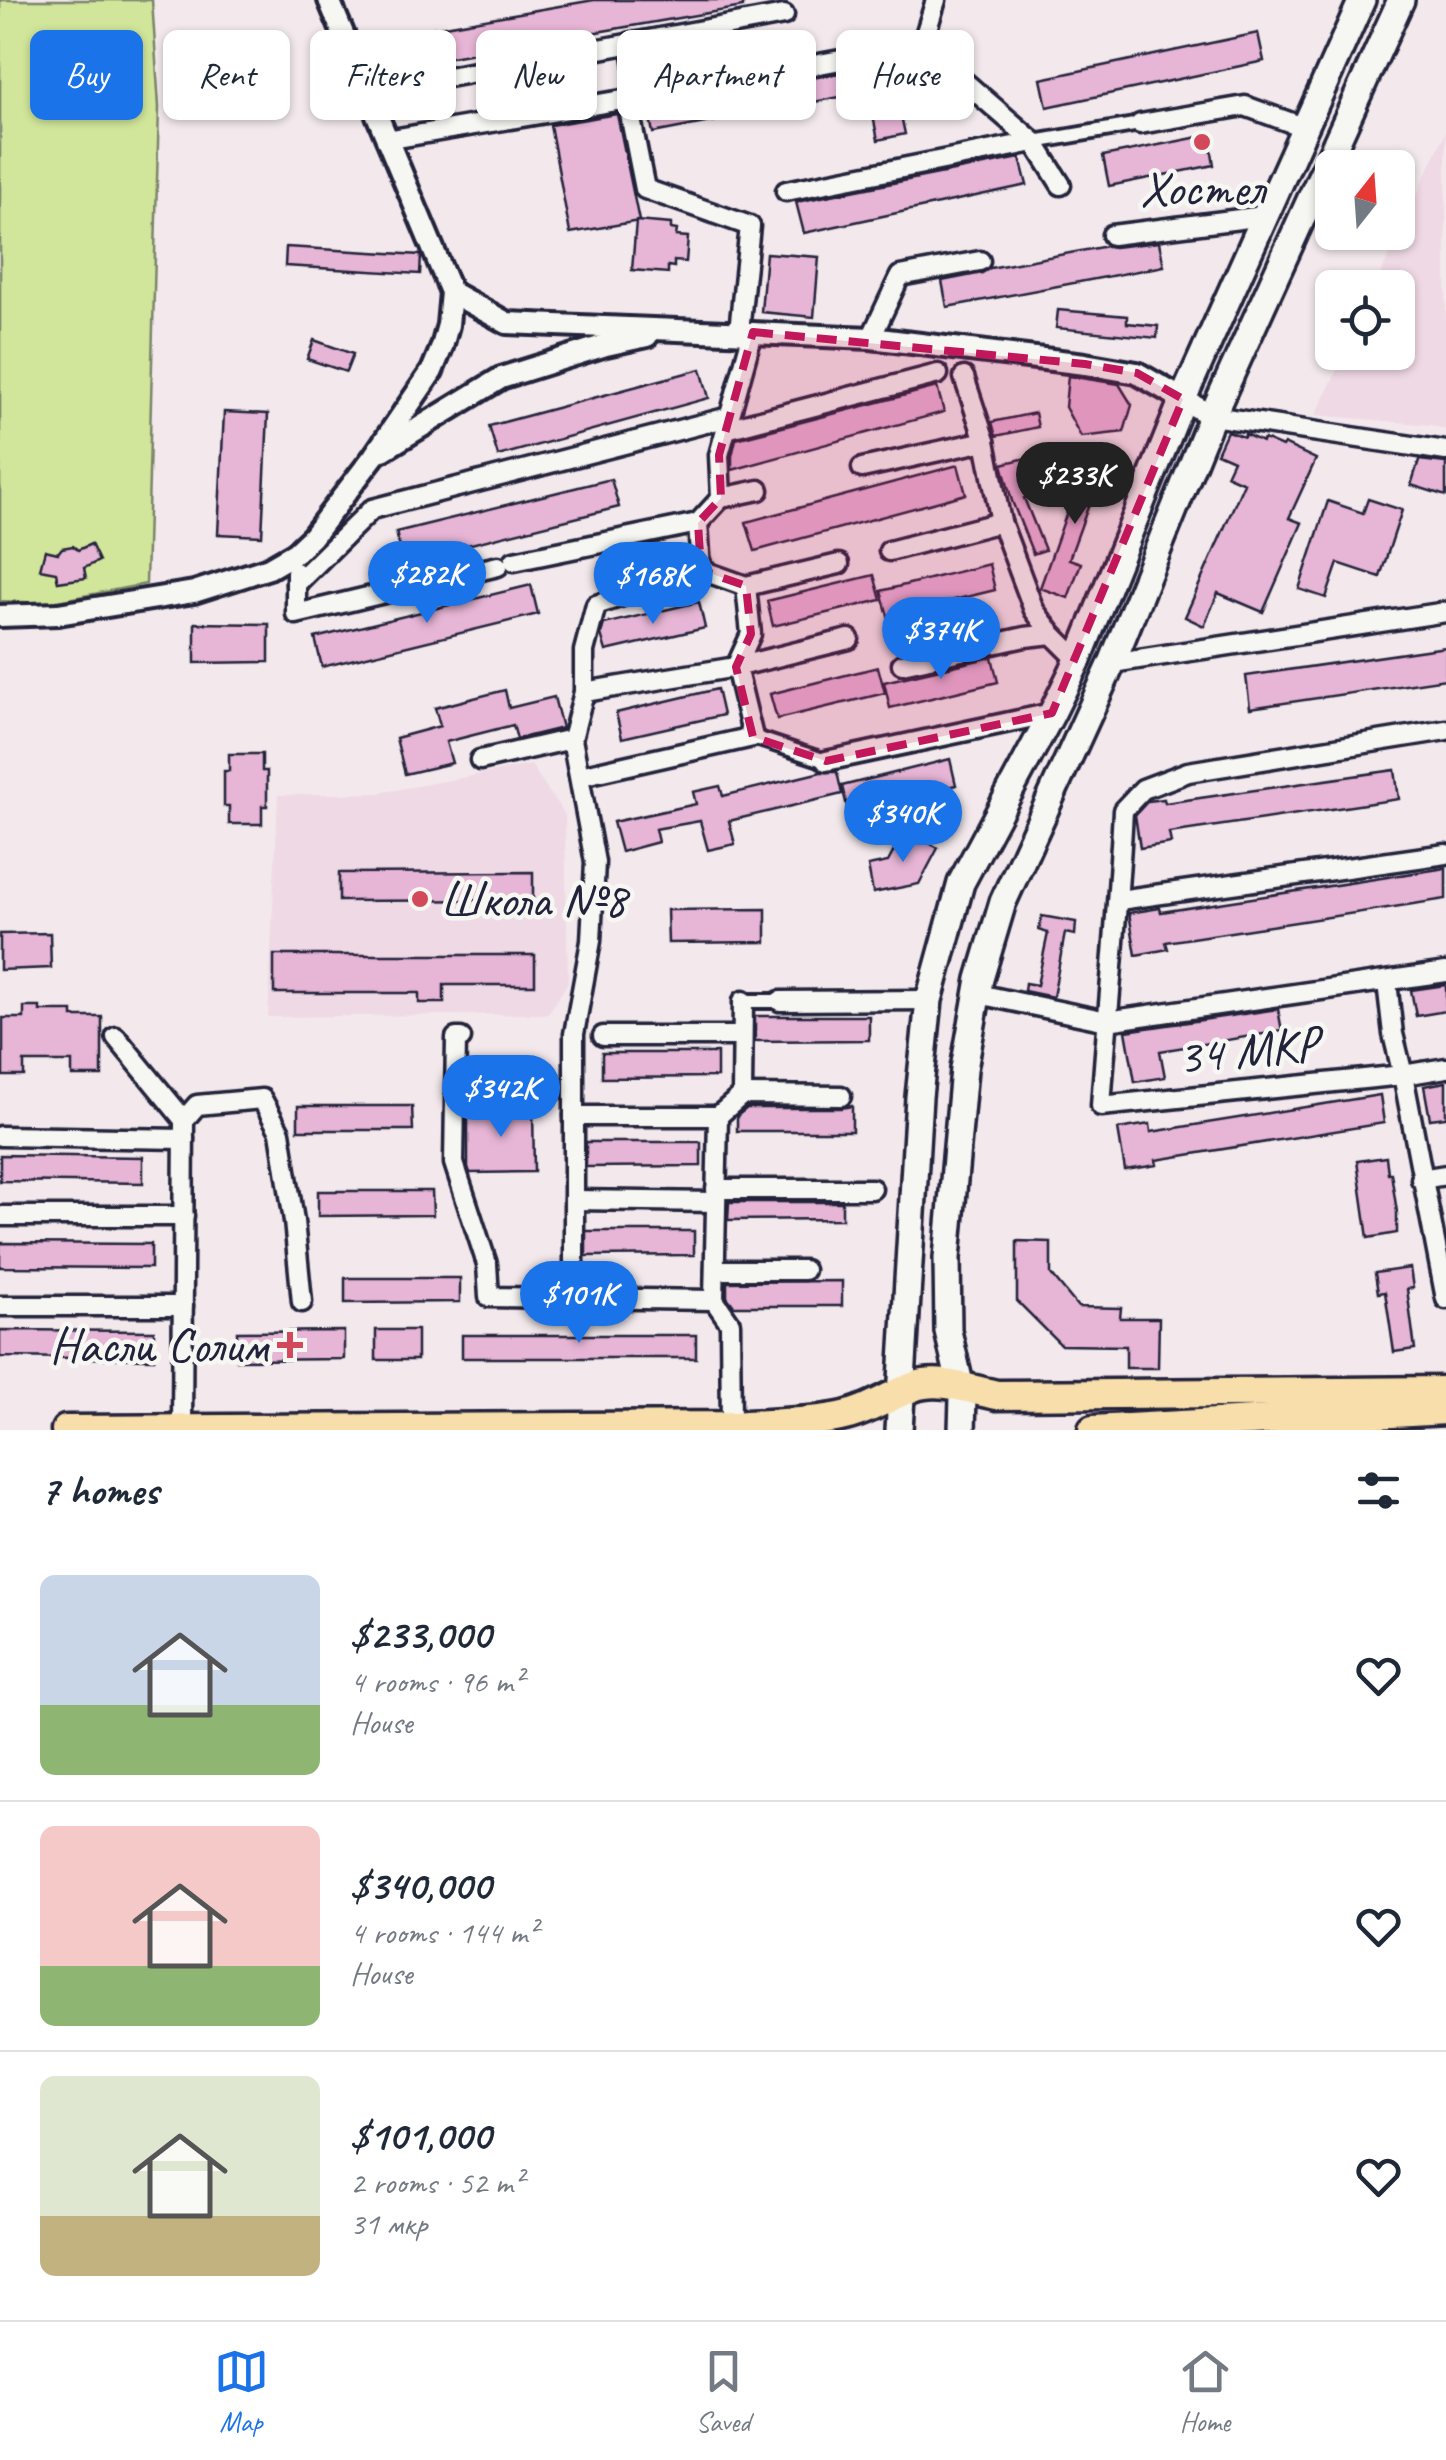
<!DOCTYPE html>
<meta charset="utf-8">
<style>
:root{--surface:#fff;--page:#f6f6f7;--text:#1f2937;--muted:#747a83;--line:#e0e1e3;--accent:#1a73e8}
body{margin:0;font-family:Caveat,sans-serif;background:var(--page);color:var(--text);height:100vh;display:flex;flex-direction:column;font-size:38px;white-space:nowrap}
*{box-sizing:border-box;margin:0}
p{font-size:32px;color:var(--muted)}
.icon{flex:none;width:55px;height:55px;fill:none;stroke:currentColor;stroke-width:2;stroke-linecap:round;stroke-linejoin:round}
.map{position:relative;height:1430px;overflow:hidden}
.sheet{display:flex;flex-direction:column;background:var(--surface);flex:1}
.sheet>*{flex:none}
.banner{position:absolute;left:30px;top:30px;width:1388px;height:90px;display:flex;gap:20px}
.needle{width:65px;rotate:17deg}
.fabs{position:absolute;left:1315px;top:150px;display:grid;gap:20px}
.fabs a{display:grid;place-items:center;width:100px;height:100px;border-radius:15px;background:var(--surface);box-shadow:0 2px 8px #0004;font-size:50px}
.price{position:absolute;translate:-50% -85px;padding:0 22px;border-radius:35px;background:var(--accent);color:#fff;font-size:32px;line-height:65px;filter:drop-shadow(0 2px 5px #0008)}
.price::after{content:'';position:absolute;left:50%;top:60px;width:30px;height:22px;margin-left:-15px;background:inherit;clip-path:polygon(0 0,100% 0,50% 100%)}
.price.active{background:#222;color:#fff}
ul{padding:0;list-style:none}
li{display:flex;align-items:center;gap:30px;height:250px;padding:0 40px}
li+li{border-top:2px solid var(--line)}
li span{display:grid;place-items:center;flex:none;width:280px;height:200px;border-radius:15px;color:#555}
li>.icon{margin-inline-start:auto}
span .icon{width:120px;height:120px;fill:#fffc;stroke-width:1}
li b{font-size:42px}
h2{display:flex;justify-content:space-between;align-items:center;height:120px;padding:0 40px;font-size:42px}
.tag{padding:0 35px;border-radius:15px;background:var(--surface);box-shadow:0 2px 8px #0004;font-size:35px;line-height:90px}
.tag.active{background:var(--accent);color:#fff}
.dock{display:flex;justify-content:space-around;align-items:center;height:140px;border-top:2px solid var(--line);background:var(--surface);font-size:28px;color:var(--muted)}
.dock a{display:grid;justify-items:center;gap:5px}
.dock .active{color:var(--accent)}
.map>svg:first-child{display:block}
.built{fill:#efd9e5}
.green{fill:#d1e69a;stroke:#7a846a;stroke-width:2.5}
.building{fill:#e7b5d5;stroke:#22223b;stroke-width:2.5}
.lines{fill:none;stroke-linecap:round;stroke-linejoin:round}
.pedestrian-casing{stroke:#22223b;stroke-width:20}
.minor-casing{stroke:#22223b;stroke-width:25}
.tertiary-casing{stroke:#22223b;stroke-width:28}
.secondary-casing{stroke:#22223b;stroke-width:32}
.trunk-casing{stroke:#22223b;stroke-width:35}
.pedestrian{stroke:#f6f6f2;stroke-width:12}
.minor{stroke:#f6f6f2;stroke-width:18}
.tertiary{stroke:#f6f6f2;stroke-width:20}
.secondary{stroke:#f6f6f2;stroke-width:25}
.trunk{stroke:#f8deab;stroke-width:28}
.marked{fill:#c2185b;fill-opacity:0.2;stroke:#c2185b;stroke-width:8;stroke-dasharray:20 12;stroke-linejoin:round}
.poi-dot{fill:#d1495b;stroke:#f6f6f2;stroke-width:4}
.labels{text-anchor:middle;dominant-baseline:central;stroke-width:9;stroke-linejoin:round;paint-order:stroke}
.poi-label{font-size:50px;fill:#22223b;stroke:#f6f6f2}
.street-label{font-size:50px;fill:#22223b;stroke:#f6f6f2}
</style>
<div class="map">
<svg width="1446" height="1430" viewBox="0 0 1446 1430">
<rect width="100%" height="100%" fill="#f3e9ec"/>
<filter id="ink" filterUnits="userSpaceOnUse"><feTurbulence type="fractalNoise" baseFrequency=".01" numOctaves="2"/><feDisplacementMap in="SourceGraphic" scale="20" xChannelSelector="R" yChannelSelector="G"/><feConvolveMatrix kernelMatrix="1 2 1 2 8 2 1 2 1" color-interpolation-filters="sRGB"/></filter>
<g filter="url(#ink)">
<g class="built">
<polygon points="1446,131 1446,430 1431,425 1316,415 1345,353 1398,352 1398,288 1375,287"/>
<polygon points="531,765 565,815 568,982 548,1014 268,1017 278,795 379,793"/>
</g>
<polygon class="green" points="0,0 152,0 159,107 146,584 47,603 0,601"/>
<g class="building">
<polygon points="594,0 743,0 743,7 416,63 410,32"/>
<polygon points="1258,33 1264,61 1047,107 1041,79"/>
<polygon points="867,68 871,91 653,133 648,108"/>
<polygon points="899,106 905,134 878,140 872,111"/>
<polygon points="617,114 639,221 570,233 550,125"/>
<polygon points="1209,135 1214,165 1109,186 1103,156"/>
<polygon points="1020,158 1027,185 804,233 796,202"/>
<polygon points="636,221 671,224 671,229 677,230 676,236 688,237 686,262 674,261 674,267 668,266 668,273 632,270"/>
<polygon points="1159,242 1164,266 947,307 942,281 982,273 990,268 1107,246 1114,247"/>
<polygon points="286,247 421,255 420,274 285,266"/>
<polygon points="766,253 819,257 814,317 761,312"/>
<polygon points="1058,310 1127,316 1127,323 1158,326 1157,338 1056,328"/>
<polygon points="314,340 353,354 346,372 307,359"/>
<polygon points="701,369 709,398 498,456 489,426"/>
<polygon points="1068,376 1119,384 1132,405 1124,432 1081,437 1065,407"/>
<polygon points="937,387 944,412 732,470 732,456 736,439"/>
<polygon points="224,412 268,414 262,536 218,534"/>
<polygon points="1035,413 1038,427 996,436 992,422"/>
<polygon points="1227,431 1244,437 1245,434 1262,442 1264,439 1282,447 1284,444 1316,459 1289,518 1302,523 1263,612 1218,593 1204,626 1185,617 1244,483 1226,475 1233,460 1217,453"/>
<polygon points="1062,449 1072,485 1024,498 1045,550 1033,554 1012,501 1002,464"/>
<polygon points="1087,456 1116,466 1107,490 1096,485 1069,559 1081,563 1068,598 1040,588"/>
<polygon points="1419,460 1446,463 1446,496 1411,485"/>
<polygon points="958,465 966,494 755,551 746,522"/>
<polygon points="611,479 619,507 403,561 396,532"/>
<polygon points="1368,499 1402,510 1380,577 1338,563 1326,598 1299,589 1328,501 1363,513"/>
<polygon points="91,544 99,561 84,568 86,578 58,582 56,572 40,569 45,550 58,553 62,548 73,546 78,550"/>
<polygon points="989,564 995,590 888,616 881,591"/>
<polygon points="874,575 881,600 773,626 767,601"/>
<polygon points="531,585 538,614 322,667 315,638"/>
<polygon points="699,602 705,628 606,651 601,634 604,624"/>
<polygon points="195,623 269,624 269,662 195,663"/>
<polygon points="1446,647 1446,679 1250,708 1246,676"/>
<polygon points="992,657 998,682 890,708 884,682"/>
<polygon points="878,667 885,693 777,719 770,694"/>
<polygon points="717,689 723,715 622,738 616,713"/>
<polygon points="505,690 509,708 554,697 562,728 517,739 513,725 446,742 452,763 405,774 396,738 440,726 435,708"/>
<polygon points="229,754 262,754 262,771 267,771 267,806 262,806 262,824 229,824 229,806 224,806 224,771 229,771"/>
<polygon points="950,759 956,785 848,811 842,786"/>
<polygon points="1395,770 1399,799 1169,833 1171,843 1140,848 1135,815 1148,801 1164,799 1165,803"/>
<polygon points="821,772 837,772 842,794 729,821 735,844 708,850 700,821 655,829 658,842 621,852 613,822 696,804 693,792 720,786 723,796"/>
<polygon points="905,830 938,848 919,884 873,893 868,866 888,862"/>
<polygon points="1446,868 1446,899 1166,942 1168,949 1136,955 1129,913 1160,908 1161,912"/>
<polygon points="533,872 533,900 339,901 339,873"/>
<polygon points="766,909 766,942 668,943 667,910"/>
<polygon points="1042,916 1076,922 1075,935 1065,933 1053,997 1024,991 1025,983 1037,985 1048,933 1039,930"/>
<polygon points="50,933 51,968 0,970 0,934"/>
<polygon points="274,955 535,955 535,985 444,985 444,1003 419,1003 419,993 274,993"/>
<polygon points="1446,985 1446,1011 1416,1016 1411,990"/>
<polygon points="24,1007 40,1007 40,1011 73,1011 73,1017 102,1017 102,1076 72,1076 72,1062 24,1062 24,1076 3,1076 3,1018 24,1018"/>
<polygon points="1278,1009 1282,1031 1160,1051 1165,1077 1135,1082 1126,1031"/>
<polygon points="755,1016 869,1016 869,1040 755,1041"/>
<polygon points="602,1053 717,1053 717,1077 602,1078"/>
<polygon points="1446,1082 1446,1117 1430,1119 1424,1086"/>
<polygon points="1380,1095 1384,1123 1156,1160 1157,1165 1125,1170 1118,1129 1150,1124 1151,1132"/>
<polygon points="298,1106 412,1106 413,1130 298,1130"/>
<polygon points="852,1106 852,1131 737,1131 737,1116 747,1108 841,1108"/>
<polygon points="468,1107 533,1107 534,1172 470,1173 468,1167"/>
<polygon points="586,1142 701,1142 701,1166 586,1167"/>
<polygon points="0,1155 143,1157 143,1183 0,1181"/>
<polygon points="1386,1157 1388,1173 1391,1173 1397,1212 1397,1233 1368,1238 1357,1161"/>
<polygon points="318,1191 432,1191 433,1215 318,1216"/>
<polygon points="729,1202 842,1202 842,1219 728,1220"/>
<polygon points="586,1231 694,1231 694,1255 586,1256"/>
<polygon points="1017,1241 1051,1242 1051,1274 1078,1307 1121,1308 1120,1318 1159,1318 1158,1368 1126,1368 1126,1346 1061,1345 1017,1301"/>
<polygon points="0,1243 151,1244 151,1268 0,1267"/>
<polygon points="1410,1268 1413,1288 1407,1289 1415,1349 1394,1352 1385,1292 1378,1293 1375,1273"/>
<polygon points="345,1278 460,1278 460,1302 345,1303"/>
<polygon points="842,1281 842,1306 734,1306 727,1297 727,1282"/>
<polygon points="0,1330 154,1331 154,1359 0,1357"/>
<rect x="376" y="1330" width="41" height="30"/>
<polygon points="344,1331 344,1359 237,1360 237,1332"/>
<rect x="462" y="1335" width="234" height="23"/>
</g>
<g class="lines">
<defs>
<g id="pedestrian">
<polyline points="1034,142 1140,124"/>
<polyline points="753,737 826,761"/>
<polyline points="743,1001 780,1001"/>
</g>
<g id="minor">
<polyline points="631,42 640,97"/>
<polyline points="922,45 1034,142 1061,185"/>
<polyline points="922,45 936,0"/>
<polyline points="367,92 784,15"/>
<polyline points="627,99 645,189 750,226 739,331"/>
<polyline points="1140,124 1245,106 1303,127"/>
<polyline points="386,140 640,97 922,45"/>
<polyline points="786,191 1034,142"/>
<polyline points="1112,235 1264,216"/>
<polyline points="871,338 900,276 980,261"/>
<polyline points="964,377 985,441 1001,522"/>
<polyline points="1212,416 1446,451"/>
<polyline points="726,429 938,374"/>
<polyline points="862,468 985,441"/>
<polyline points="721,498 759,490"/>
<polyline points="889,551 1001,522 1034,610 1052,634 1078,660"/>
<polyline points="514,561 698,523"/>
<polyline points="701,570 746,586 839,564"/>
<polyline points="296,572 296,614 498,566"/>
<polyline points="296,584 372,509 729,417"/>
<polyline points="1112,663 1446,612"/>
<polyline points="902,664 1025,637 1052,634"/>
<polyline points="584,692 736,667 849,639"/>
<path d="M1446 730 1188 772 1143 789 1123 810C1118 909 1108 1007 1101 1106L1403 1075 1446 1068"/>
<polyline points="480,760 572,739"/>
<polyline points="826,761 1052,713"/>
<polyline points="580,776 753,737 736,667 751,634 746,586"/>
<polyline points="1119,900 1446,854"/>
<polyline points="1387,982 1393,1034 1403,1075 1446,1299"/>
<polyline points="978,994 1107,1021 1446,972"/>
<polyline points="780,1001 929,1000"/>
<polyline points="603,1036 742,1036"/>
<polyline points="116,1037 184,1120 182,1428"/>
<polyline points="461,1038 456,1038 454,1163 487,1264 489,1297 714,1300"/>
<polyline points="742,1095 841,1096"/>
<polyline points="574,1116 718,1116"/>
<polyline points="184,1120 197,1105 262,1099 280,1132 294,1221 302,1302"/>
<polyline points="0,1136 184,1139"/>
<polyline points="1421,1179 1446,1175"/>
<polyline points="716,1189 872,1189"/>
<polyline points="574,1200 716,1202"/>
<polyline points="0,1216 184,1216"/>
<polyline points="715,1270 804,1270"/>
<polyline points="574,1298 574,1034 591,941 595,862 572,739 584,692 584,651 596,605 701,570 698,523 721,498 719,455 753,332"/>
<polyline points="0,1306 183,1306"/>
<polyline points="731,1426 730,1323 714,1300 718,1116 742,1095 743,1001"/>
</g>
<g id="tertiary">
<polyline points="451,292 507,323 871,338 1085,364 1137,373 1212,416"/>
<polyline points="383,450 501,378 606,345 647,336"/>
<polyline points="0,616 58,614 194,592 269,568 295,553 312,537 374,456 432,371 442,347 448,325 451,292 329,0"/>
</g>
<g id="secondary">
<polyline points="899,1430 919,1097 929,1000 961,883 1052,713 1078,660 1183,399 1362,0"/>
<polyline points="962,1430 963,1397 948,1331 947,1258 964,1069 980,979 1003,902 1112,663 1212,416 1401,0"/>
</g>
<g id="trunk">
<path d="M66 1430 731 1426C766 1423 806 1424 840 1417 867 1412 888 1396 913 1387 939 1377 971 1390 997 1395L1446 1391"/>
<polyline points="1093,1430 1446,1410"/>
</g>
</defs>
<use href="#pedestrian" class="pedestrian-casing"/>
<use href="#minor" class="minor-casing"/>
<use href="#tertiary" class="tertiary-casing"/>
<use href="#secondary" class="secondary-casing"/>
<use href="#trunk" class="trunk-casing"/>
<use href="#pedestrian" class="pedestrian"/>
<use href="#minor" class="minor"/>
<use href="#tertiary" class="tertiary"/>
<use href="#secondary" class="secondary"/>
<use href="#trunk" class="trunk"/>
</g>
</g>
<path class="marked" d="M753 332 1085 364 1137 373 1183 399 1052 713 826 761 753 737 736 667 751 634 746 586 701 570 698 523 721 498 719 455Z"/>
<g class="poi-dot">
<circle cx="1202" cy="142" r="10"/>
<circle cx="420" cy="899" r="10"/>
<path d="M285 1330h10v10h10v10h-10v10h-10v-10h-10v-10h10z"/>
</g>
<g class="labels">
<g class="poi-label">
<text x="1202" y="188">Хостел</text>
<text x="440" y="899" text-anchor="start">Школа №8</text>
<text x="268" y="1345" text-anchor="end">Насли Солим</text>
</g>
<g class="street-label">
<text transform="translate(1248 1050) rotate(-6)">34 МКР</text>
</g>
</g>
</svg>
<div class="fabs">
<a><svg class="needle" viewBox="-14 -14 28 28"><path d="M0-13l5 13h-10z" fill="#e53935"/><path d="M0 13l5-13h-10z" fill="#747a83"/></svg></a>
<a><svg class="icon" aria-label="locate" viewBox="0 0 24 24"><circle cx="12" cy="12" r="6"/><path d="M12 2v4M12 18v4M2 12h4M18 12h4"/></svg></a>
</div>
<b class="price active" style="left:1075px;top:527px">$233K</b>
<b class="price" style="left:427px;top:626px">$282K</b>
<b class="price" style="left:653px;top:627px">$168K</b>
<b class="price" style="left:941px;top:682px">$374K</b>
<b class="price" style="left:903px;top:865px">$340K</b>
<b class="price" style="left:501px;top:1140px">$342K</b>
<b class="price" style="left:579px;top:1346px">$101K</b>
<div class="banner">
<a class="tag active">Buy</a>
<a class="tag">Rent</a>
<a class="tag">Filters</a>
<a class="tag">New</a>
<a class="tag">Apartment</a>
<a class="tag">House</a>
</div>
</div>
<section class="sheet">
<h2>7 homes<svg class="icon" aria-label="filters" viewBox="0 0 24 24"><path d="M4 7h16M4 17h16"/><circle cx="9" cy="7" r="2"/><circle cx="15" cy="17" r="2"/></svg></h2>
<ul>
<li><span style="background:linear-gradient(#c9d6e8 65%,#8fb573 0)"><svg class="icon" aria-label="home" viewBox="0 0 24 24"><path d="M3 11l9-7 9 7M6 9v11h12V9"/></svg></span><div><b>$233,000</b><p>4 rooms · 96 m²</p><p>House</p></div><svg class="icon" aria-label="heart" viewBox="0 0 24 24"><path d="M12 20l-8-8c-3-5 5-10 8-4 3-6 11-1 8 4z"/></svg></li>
<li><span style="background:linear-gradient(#f6c9c9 70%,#8fb573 0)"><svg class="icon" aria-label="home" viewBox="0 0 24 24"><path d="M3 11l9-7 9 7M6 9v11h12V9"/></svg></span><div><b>$340,000</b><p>4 rooms · 144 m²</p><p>House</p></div><svg class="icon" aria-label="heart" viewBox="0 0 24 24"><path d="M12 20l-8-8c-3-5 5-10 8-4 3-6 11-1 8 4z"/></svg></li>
<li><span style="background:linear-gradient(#dfe7d0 70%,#c2b280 0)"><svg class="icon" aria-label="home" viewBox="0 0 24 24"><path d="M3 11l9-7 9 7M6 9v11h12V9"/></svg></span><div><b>$101,000</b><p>2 rooms · 52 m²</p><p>31 мкр</p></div><svg class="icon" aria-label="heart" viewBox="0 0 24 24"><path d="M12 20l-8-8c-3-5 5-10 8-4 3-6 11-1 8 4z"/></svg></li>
</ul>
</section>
<nav class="dock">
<a class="active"><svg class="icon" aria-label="map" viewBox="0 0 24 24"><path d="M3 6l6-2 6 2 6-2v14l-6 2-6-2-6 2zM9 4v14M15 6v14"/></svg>Map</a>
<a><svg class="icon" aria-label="saved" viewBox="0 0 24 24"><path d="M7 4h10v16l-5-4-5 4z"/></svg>Saved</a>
<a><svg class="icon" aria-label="home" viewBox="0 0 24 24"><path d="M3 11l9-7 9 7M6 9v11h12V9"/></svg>Home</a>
</nav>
